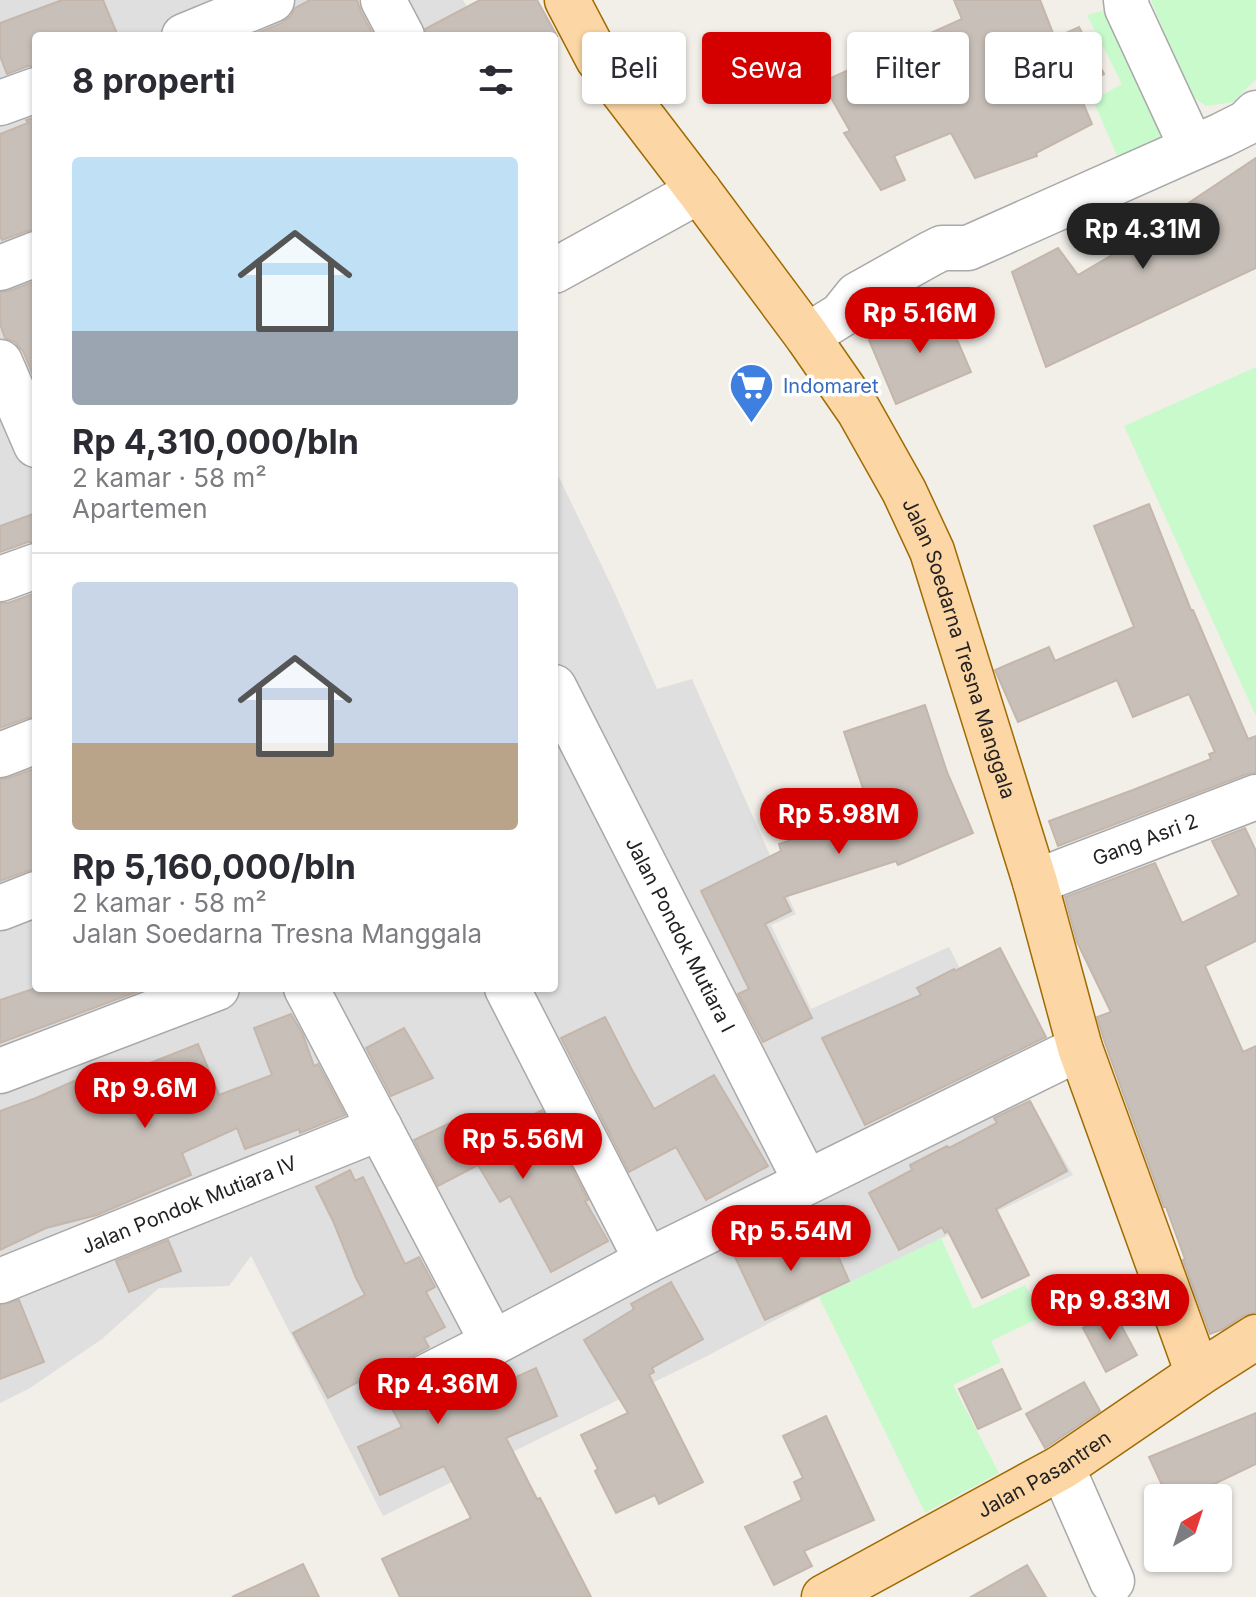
<!DOCTYPE html>
<html lang="id">
<meta charset="utf-8">
<style>
:root{--surface:#fff;--page:#f2f2f3;--text:#2b2b33;--muted:#7c7c81;--line:#e1e1e2;--accent:#d40000}
body{margin:0;font-family:Inter,sans-serif;background:var(--page);color:var(--text);height:100vh;display:flex;flex-direction:column;font-size:30px;white-space:nowrap}
*{box-sizing:border-box;margin:0}
p{font-size:26px;color:var(--muted)}
.icon{flex:none;width:44px;height:44px;fill:none;stroke:currentColor;stroke-width:2;stroke-linecap:round;stroke-linejoin:round}
.map{position:relative;flex:1;overflow:hidden}
.sheet{position:absolute;left:32px;top:32px;width:526px;height:960px;display:flex;flex-direction:column;background:var(--surface);border-radius:8px;box-shadow:0 2px 6px #0004}
.sheet>*{flex:none}
.banner{position:absolute;left:582px;top:32px;width:554px;height:72px;display:flex;gap:16px}
.needle{width:52px;rotate:39deg}
.tools{position:absolute;left:1144px;top:1484px;display:grid;gap:16px}
.tools a{display:grid;place-items:center;width:88px;height:88px;border-radius:8px;background:var(--surface);box-shadow:0 2px 6px #0004;font-size:40px}
.price{position:absolute;translate:-50% -68px;padding:0 18px;border-radius:28px;background:var(--accent);color:#fff;font-size:26px;line-height:52px;filter:drop-shadow(0 2px 4px #0008)}
.price::after{content:'';position:absolute;left:50%;top:48px;width:24px;height:18px;margin-left:-12px;background:inherit;clip-path:polygon(0 0,100% 0,50% 100%)}
.price.current{background:#222;color:#fff}
ul{padding:0;list-style:none}
li{display:grid;align-content:center;gap:16px;height:424px;padding:0 40px}
li+li{border-top:2px solid var(--line)}
li span{display:grid;place-items:center;height:248px;border-radius:8px;color:#555}
li>.icon{margin-inline-start:auto}
span .icon{width:144px;height:144px;fill:#fffc;stroke-width:1}
li b{font-size:34px}
h2{display:flex;justify-content:space-between;align-items:center;height:96px;padding:0 40px;font-size:34px}
.tag{padding:0 28px;border-radius:8px;background:var(--surface);box-shadow:0 2px 6px #0004;font-size:28px;line-height:72px}
.tag.current{background:var(--accent);color:#fff}
.map>svg:first-child{display:block}
.residential{fill:#e0dfdf}
.park{fill:#c8facc}
.building{fill:#c7bfb8;stroke:#c4b6ab;stroke-width:2}
.lines{fill:none;stroke-linecap:round;stroke-linejoin:round}
.minor-casing{stroke:#a9a9a9;stroke-width:47}
.major-casing{stroke:#a06b00;stroke-width:47}
.minor{stroke:#fff;stroke-width:44}
.major{stroke:#fcd6a4;stroke-width:44}
.labels{text-anchor:middle;dominant-baseline:central;stroke-width:7;stroke-linejoin:round;paint-order:stroke}
.shop-label{font-size:20px;fill:#366cbe;stroke:#fff;text-anchor:start}
.street-label{font-size:20px;fill:#222;stroke:#fff}
</style>
<div class="map">
<svg width="1256" height="1597" viewBox="0 0 1256 1597">
<rect width="100%" height="100%" fill="#f2efe9"/>
<polygon class="residential" points="0,0 463,0 484,36 36,36 36,988 554,988 554,467 613,589 657,689 692,679 796,914 771,925 811,1009 949,947 1017,1078 1073,1175 819,1297 707,1356 383,1516 251,1256 229,1286 159,1288 102,1339 30,1388 0,1403"/>
<g class="park">
<polygon points="1151,0 1256,0 1256,79 1233,102 1206,106 1189,94"/>
<polygon points="1113,8 1169,133 1119,160 1093,100 1122,84 1087,15"/>
<polygon points="1256,367 1256,716 1124,426"/>
<polygon points="941,1238 973,1309 1025,1285 1041,1317 991,1341 1001,1362 953,1385 999,1473 925,1513 819,1297"/>
</g>
<g class="building">
<polygon points="62,0 103,0 118,36 36,36 36,66 28,66 7,74 0,56 0,23"/>
<polygon points="310,0 357,0 361,12 374,36 250,36 282,23 291,16 295,8"/>
<polygon points="480,0 537,0 557,36 427,36 425,29"/>
<polygon points="954,0 1040,0 1055,38 1079,27 1104,74 1078,91 1092,124 1036,153 1037,156 975,178 951,133 894,156 905,180 881,190 844,133 850,131 822,82 962,19"/>
<polygon points="36,117 36,230 27,231 2,240 0,236 0,134 28,123 26,120"/>
<polygon points="1256,158 1256,268 1046,367 1012,272 1058,248 1078,275 1155,230 1190,202"/>
<polygon points="36,281 36,382 23,351 15,342 5,338 0,324 0,292 9,291"/>
<polygon points="942,305 971,372 896,404 869,340"/>
<polygon points="1149,504 1191,610 1193,610 1248,739 1256,736 1256,773 1247,774 1058,846 1049,821 1133,790 1211,759 1209,754 1215,752 1189,694 1133,717 1117,680 1018,722 995,670 1049,647 1055,661 1134,627 1094,526"/>
<polygon points="36,513 36,542 28,542 0,552 0,526"/>
<polygon points="36,593 36,717 27,718 0,728 0,603 8,603"/>
<polygon points="925,705 947,772 973,833 898,865 896,861 784,897 791,911 765,924 812,1018 763,1042 738,994 749,989 701,891 781,851 779,844 872,815 844,732"/>
<polygon points="36,768 36,870 27,871 0,881 0,779 9,778"/>
<polygon points="1245,828 1256,851 1256,941 1205,966 1243,1052 1256,1046 1256,1312 1243,1316 1223,1329 1210,1334 1183,1260 1185,1259 1166,1207 1164,1207 1104,1040 1097,1017 1111,1012 1077,942 1065,897 1155,863 1182,923 1239,895 1212,841"/>
<polygon points="1000,948 1046,1037 865,1125 822,1038 921,995 917,988 954,969 955,971"/>
<polygon points="36,988 147,988 0,1043 0,1000"/>
<polygon points="291,1014 303,1035 314,1066 318,1064 345,1115 300,1133 299,1129 245,1149 237,1128 182,1153 191,1175 97,1215 46,1228 0,1250 0,1111 36,1098 101,1069 102,1082 198,1044 219,1095 272,1075 254,1028"/>
<polygon points="605,1017 632,1070 654,1109 714,1075 768,1166 706,1200 676,1147 629,1172 561,1038"/>
<polygon points="404,1028 433,1078 391,1096 366,1048"/>
<polygon points="1030,1101 1067,1171 996,1209 1029,1275 982,1298 948,1231 945,1233 942,1227 899,1250 869,1193 912,1170 910,1165 947,1146 949,1148 997,1123 994,1118"/>
<polygon points="542,1110 588,1200 585,1201 608,1241 551,1272 510,1196 500,1202 478,1165 438,1186 414,1140 463,1117 478,1143"/>
<polygon points="350,1170 355,1181 363,1177 405,1264 419,1257 435,1287 426,1292 445,1327 424,1338 429,1347 401,1362 392,1370 387,1382 390,1396 399,1405 411,1409 425,1406 428,1413 453,1405 536,1368 557,1416 506,1438 537,1499 540,1498 591,1597 400,1597 382,1559 471,1518 444,1466 380,1495 358,1447 402,1427 373,1374 328,1398 293,1333 365,1295 356,1278 333,1221 316,1187"/>
<polygon points="827,1230 849,1281 765,1320 734,1255 766,1239 773,1254"/>
<polygon points="168,1240 181,1271 129,1292 116,1261"/>
<polygon points="671,1282 703,1339 652,1368 654,1372 649,1375 703,1482 659,1504 655,1495 616,1513 595,1471 598,1469 581,1435 628,1413 584,1340 634,1309 631,1304"/>
<polygon points="19,1300 44,1362 0,1379 0,1305"/>
<polygon points="1114,1312 1137,1355 1106,1372 1083,1328"/>
<polygon points="1002,1369 1021,1409 978,1429 959,1389"/>
<polygon points="1084,1382 1100,1411 1045,1448 1026,1414"/>
<polygon points="1256,1413 1256,1464 1185,1498 1168,1498 1149,1457"/>
<polygon points="826,1416 874,1520 804,1551 812,1566 774,1585 745,1527 802,1500 794,1482 803,1478 783,1436"/>
<polygon points="303,1564 319,1597 232,1597"/>
<polygon points="1027,1565 1046,1597 971,1597"/>
</g>
<g class="lines">
<defs>
<g id="minor">
<polyline points="383,0 402,36"/>
<polyline points="1126,0 1127,8 1192,148"/>
<polyline points="184,36 272,0"/>
<polyline points="0,103 36,90"/>
<polyline points="0,268 36,254"/>
<polyline points="554,271 699,191"/>
<polyline points="807,336 841,315 857,295 930,254 942,248 968,248 1222,135 1246,123 1256,113"/>
<polyline points="0,362 36,445"/>
<polyline points="0,579 36,566"/>
<path id="s1" d="M554 687 806 1182"/>
<polyline points="0,755 36,741"/>
<path id="s2" d="M1035 882 1256 797"/>
<polyline points="0,908 36,894"/>
<polyline points="306,988 493,1343"/>
<polyline points="507,988 647,1261"/>
<polyline points="0,1071 217,988"/>
<path id="s3" d="M0 1281 380 1128"/>
<polyline points="412,1384 493,1343 647,1261 1080,1048"/>
<polyline points="1062,1467 1112,1581"/>
</g>
<g id="major">
<path id="s4" d="M567 0 598 59 699 191 807 336 859 411 904 491 932 551 1035 882 1080 1048 1198 1374"/>
<path id="s5" d="M824 1597 1062 1467 1198 1374 1256 1337"/>
</g>
</defs>
<use href="#minor" class="minor-casing"/>
<use href="#major" class="major-casing"/>
<use href="#minor" class="minor"/>
<use href="#major" class="major"/>
</g>
<defs>
<symbol id="supermarket-pin" viewBox="-11 -11 22 30"><path d="M0 17L-7.5 6A9.5 9.5 0 1 1 7.5 6Z" fill="#3f7fe0" stroke="#fff"/><path d="M-6-5.5h2.5l.6 2H6L4.5 2H-2.5L-4.4-4H-6ZM-1.5 3.2a1.3 1.3 0 1 0 .1 0ZM3 3.2a1.3 1.3 0 1 0 .1 0Z" fill="#fff"/></symbol>
</defs>
<g fill-rule="evenodd">
<use href="#supermarket-pin" x="726" y="360" width="51" height="69"/>
</g>
<g class="labels">
<g class="shop-label">
<text x="783" y="386">Indomaret</text>
</g>
<g class="street-label">
<text stroke="none"><textPath href="#s4" startOffset="764">Jalan Soedarna Tresna Manggala</textPath></text>
<text stroke="none"><textPath href="#s2" startOffset="118">Gang Asri 2</textPath></text>
<text stroke="none"><textPath href="#s1" startOffset="278">Jalan Pondok Mutiara I</textPath></text>
<text stroke="none"><textPath href="#s3" startOffset="204">Jalan Pondok Mutiara IV</textPath></text>
<text stroke="none"><textPath href="#s5" startOffset="252">Jalan Pasantren</textPath></text>
</g>
</g>
</svg>
<div class="tools">
<a><svg class="needle" viewBox="-14 -14 28 28"><path d="M0-13l5 13h-10z" fill="#e53935"/><path d="M0 13l5-13h-10z" fill="#7c7c81"/></svg></a>
</div>
<b class="price current" style="left:1143px;top:271px">Rp 4.31M</b>
<b class="price" style="left:920px;top:355px">Rp 5.16M</b>
<b class="price" style="left:839px;top:856px">Rp 5.98M</b>
<b class="price" style="left:145px;top:1130px">Rp 9.6M</b>
<b class="price" style="left:523px;top:1181px">Rp 5.56M</b>
<b class="price" style="left:791px;top:1273px">Rp 5.54M</b>
<b class="price" style="left:1110px;top:1342px">Rp 9.83M</b>
<b class="price" style="left:438px;top:1426px">Rp 4.36M</b>
<div class="banner">
<a class="tag">Beli</a>
<a class="tag current">Sewa</a>
<a class="tag">Filter</a>
<a class="tag">Baru</a>
</div>
<section class="sheet">
<h2>8 properti<svg class="icon" aria-label="filters" viewBox="0 0 24 24"><path d="M4 7h16M4 17h16"/><circle cx="9" cy="7" r="2"/><circle cx="15" cy="17" r="2"/></svg></h2>
<ul>
<li><span style="background:linear-gradient(#bfe0f5 70%,#9aa5b1 0)"><svg class="icon" aria-label="home" viewBox="0 0 24 24"><path d="M3 11l9-7 9 7M6 9v11h12V9"/></svg></span><div><b>Rp 4,310,000/bln</b><p>2 kamar · 58 m²</p><p>Apartemen</p></div></li>
<li><span style="background:linear-gradient(#c9d6e8 65%,#b9a48a 0)"><svg class="icon" aria-label="home" viewBox="0 0 24 24"><path d="M3 11l9-7 9 7M6 9v11h12V9"/></svg></span><div><b>Rp 5,160,000/bln</b><p>2 kamar · 58 m²</p><p>Jalan Soedarna Tresna Manggala</p></div></li>
</ul>
</section>
</div>
